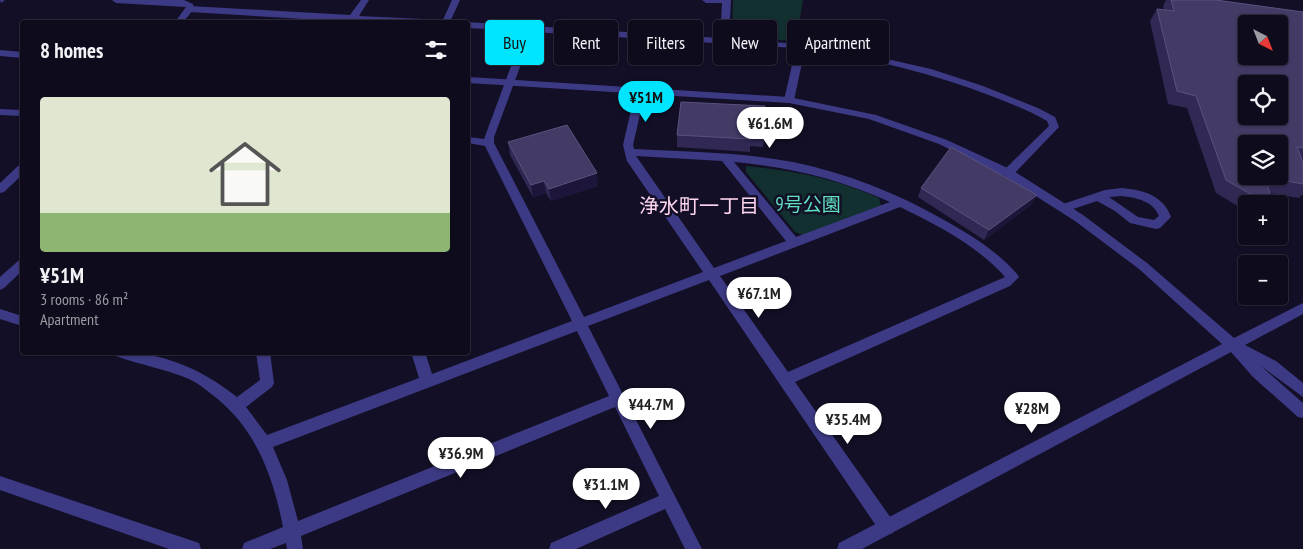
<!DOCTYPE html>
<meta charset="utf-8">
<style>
:root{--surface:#0e0b1c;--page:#171425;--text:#f1f3f6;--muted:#9b9ba3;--line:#2e2b3b;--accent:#00e5ff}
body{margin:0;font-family:"PT Sans Narrow","Noto Sans JP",sans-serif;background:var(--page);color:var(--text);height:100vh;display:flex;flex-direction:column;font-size:19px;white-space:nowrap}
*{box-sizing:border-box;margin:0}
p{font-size:16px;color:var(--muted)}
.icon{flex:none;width:28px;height:28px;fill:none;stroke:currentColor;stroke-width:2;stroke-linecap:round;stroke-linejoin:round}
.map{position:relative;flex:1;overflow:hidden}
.sheet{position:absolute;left:20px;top:20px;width:450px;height:335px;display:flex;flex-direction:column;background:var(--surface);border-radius:5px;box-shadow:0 1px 4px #0004,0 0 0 1px var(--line)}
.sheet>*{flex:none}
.hud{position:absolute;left:485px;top:20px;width:475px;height:45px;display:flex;gap:10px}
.needle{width:32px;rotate:138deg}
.buttons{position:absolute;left:1238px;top:15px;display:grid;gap:10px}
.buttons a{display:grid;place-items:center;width:50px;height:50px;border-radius:5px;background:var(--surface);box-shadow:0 1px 4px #0004,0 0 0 1px var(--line);font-size:25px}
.price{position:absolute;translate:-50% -42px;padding:0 11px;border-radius:18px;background:#fff;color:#222;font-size:16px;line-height:32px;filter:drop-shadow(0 1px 2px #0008)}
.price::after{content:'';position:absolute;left:50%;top:30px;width:15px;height:11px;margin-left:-8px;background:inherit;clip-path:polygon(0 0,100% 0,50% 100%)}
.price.active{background:var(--accent);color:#111}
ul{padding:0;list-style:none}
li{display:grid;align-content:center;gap:10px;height:265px;padding:0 20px}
li span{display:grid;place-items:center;height:155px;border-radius:5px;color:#555}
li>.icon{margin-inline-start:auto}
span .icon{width:90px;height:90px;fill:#fffc;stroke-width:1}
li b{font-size:21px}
h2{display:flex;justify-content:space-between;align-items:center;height:60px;padding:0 20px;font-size:21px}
.tag{padding:0 18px;border-radius:5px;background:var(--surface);box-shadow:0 1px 4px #0004,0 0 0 1px var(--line);font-size:18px;line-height:45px}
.tag.active{background:var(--accent);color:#111}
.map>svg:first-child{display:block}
.green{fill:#12302f}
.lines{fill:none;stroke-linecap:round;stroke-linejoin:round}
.minor{fill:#3d3a85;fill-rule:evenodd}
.tertiary{fill:#3d3a85;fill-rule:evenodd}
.wall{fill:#312854}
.shaded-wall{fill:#1d163a}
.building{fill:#433a66;stroke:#5a527e;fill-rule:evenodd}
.labels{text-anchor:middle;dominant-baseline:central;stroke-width:5;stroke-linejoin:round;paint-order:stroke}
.park-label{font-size:19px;fill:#5fe0c0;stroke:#130f26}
.neighbourhood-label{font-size:20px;fill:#ffd6f0;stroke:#130f26}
</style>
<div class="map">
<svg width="1303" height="549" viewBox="0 0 1303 549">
<rect width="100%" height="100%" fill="#130f26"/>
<g class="green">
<polygon points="733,0 803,0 796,41 732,37"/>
<path d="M746 166C795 171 833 178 879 198L881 206 803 235 795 232 746 172Z"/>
</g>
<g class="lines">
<g class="minor">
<polygon points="0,0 5,0 1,3"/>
<polygon points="361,0 369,0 359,16 424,19 428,22 352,22 190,12 186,9 190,6 350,15"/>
<polygon points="452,0 460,0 450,22 442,22"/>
<path d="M702 0H731L729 38 820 46 874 56 931 69 983 86 1038 108 1055 117 1059 127 1012 176 1008 177 1002 173 1004 170 1049 126 1047 121C1030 111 1012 104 994 97 933 73 870 58 805 49L794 100 789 103 784 100 796 48 533 32 494 137V143L584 317 703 272 627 161 623 145 634 97 640 88 643 87 648 90 644 97 633 145 634 149C687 152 741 152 793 162 846 173 897 193 944 220 971 235 997 251 1017 274L1019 277 1010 286 795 382 893 521 895 527 893 533 887 535 881 533 709 280 588 326 702 549H685L665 509 576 549H549L551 543 659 496 615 407 301 536 303 549H287L286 543 270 549H242L244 543 283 527C273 476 256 429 214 396 206 390 198 383 189 379 166 369 140 365 116 356L114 352C163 352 200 368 237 397L260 380 256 352H270L274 383 272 387 246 407 267 435 419 378 411 352H425L432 374 572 321 485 146 468 143V137L484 139 524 31 468 28 467 22 720 38 722 3H706ZM636 156 722 161 786 241 714 268ZM734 162C789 167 840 179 890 202L796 237ZM900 207C937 225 978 246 1005 277L788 372 720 276ZM577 331 609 396 298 521 287 480 273 447Z"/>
<polygon points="0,109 22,110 22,116 0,115"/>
<polygon points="22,165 22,175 4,192 0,193 0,183 18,166"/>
<path d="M1122 188C1143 190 1163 195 1171 217L1160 228 1156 229 1130 223 1115 211 1097 201 1064 212 1058 208 1060 205 1105 190ZM1122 196C1137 198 1153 201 1159 216L1154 220 1138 217 1109 197Z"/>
<polygon points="22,259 22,271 4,288 0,290 0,277 18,261"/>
<polygon points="0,309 22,316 22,326 0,319"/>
<polygon points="0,476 193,541 199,543 201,549 169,549 0,490"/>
</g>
<g class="tertiary">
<polygon points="112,0 184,0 193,4 194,9 183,22 175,22 186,7 116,3"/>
<polygon points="0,50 22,52 22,58 0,56"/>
<polygon points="468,77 789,97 876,115 947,140 1012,170 1083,215 1147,263 1234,338 1303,303 1303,314 1245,345 1276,361 1303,383 1303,397 1261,366 1303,403 1303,418 1298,417 1253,377 1231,352 862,549 837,549 839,543 1222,344 1139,269 1075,221 1004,176 939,144 869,119 789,103 468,83"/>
</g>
</g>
<g class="wall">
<polygon points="1166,0 1216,0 1303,12 1303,194 1299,198 1270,193 1273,204 1246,204 1246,211 1216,193 1187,108 1168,104 1150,21 1157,9 1164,10 1163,6"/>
<polygon points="681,102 765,135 763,147 750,146 750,152 677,147 677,135"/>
<polygon points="508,142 598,186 551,201 546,193 533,197 510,155"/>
<polygon points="921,188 1032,204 984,240 918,197"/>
</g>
<g class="shaded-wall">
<polygon points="597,173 598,186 551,201 549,189"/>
<polygon points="544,181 546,193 533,197 531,185"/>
<polygon points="1037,195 1032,204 984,240 989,230"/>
</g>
<g class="building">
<path d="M1171 0H1216L1303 12V148L1297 147 1303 163V184L1265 177 1273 204H1268L1226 180 1196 96 1177 91 1157 9 1174 11ZM1246 24H1279V56H1246ZM1246 84H1279V116H1246ZM1246 144H1279V176H1246Z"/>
<polygon points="681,102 765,106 765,135 751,134 751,139 677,135"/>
<polygon points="567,125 597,173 549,189 544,181 531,185 508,142"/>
<polygon points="951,147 1037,195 989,230 921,188"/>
</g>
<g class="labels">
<g class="park-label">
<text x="808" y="204">9号公園</text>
</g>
<g class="neighbourhood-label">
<text x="699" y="206">浄水町一丁目</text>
</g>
</g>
</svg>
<div class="buttons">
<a><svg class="needle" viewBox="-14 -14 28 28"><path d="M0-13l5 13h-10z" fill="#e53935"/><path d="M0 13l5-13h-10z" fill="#9b9ba3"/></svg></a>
<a><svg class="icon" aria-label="locate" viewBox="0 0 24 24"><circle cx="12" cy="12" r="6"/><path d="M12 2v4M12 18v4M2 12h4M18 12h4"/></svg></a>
<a><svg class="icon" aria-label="layers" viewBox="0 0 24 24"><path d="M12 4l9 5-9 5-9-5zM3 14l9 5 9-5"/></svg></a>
<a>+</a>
<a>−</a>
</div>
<b class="price active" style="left:646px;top:123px">¥51M</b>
<b class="price" style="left:770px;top:149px">¥61.6M</b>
<b class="price" style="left:759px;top:319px">¥67.1M</b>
<b class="price" style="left:651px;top:430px">¥44.7M</b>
<b class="price" style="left:1032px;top:434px">¥28M</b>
<b class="price" style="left:848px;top:445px">¥35.4M</b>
<b class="price" style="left:461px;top:479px">¥36.9M</b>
<b class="price" style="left:606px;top:510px">¥31.1M</b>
<div class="hud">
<a class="tag active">Buy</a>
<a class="tag">Rent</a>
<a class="tag">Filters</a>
<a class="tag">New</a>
<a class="tag">Apartment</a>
</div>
<section class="sheet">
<h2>8 homes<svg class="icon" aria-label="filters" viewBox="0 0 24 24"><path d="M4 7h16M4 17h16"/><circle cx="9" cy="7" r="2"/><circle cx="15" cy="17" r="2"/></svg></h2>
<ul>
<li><span style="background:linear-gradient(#dfe7d0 75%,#8fb573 0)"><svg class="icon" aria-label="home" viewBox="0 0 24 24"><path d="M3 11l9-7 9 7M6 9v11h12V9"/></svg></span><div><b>¥51M</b><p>3 rooms · 86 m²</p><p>Apartment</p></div></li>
</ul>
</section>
</div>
